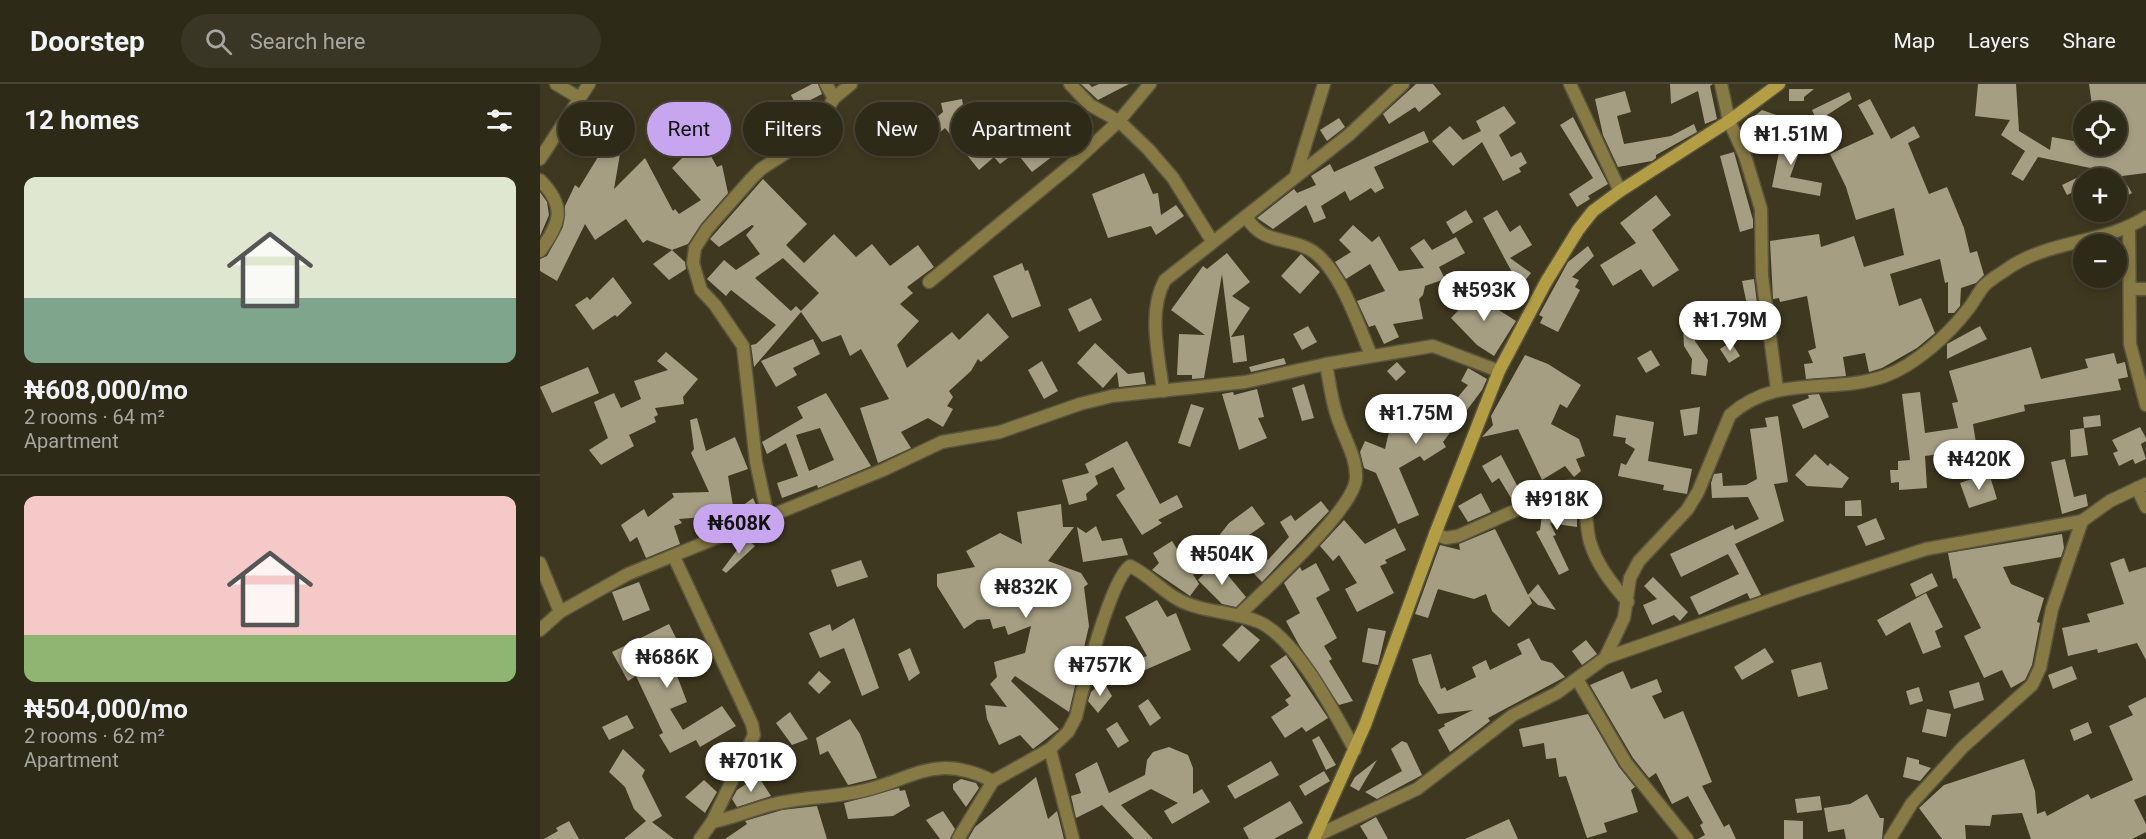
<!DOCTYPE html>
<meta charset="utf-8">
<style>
:root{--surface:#2e2a18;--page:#3a3625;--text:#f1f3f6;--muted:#a7a7a2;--line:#494637;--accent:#c8a6ef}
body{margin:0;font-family:Roboto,sans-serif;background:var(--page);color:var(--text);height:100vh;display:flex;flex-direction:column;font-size:22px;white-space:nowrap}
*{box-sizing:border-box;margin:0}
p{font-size:20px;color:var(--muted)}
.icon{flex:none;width:33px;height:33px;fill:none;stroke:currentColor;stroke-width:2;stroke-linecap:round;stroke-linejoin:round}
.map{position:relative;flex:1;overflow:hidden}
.panel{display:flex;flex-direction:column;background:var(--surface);width:540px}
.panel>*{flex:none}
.hud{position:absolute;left:18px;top:18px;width:570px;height:54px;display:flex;gap:12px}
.fabs{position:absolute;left:1533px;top:18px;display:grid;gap:12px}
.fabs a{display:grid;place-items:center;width:54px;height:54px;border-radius:50%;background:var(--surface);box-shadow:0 3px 9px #0003,0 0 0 2px var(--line);font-size:30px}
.price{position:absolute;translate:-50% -51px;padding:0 14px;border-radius:21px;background:#fff;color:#222;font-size:20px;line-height:39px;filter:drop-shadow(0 2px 3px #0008)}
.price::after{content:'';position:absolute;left:50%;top:36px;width:18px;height:14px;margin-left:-9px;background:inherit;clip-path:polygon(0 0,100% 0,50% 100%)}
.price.selected{background:var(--accent);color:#111}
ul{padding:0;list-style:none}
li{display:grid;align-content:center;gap:12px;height:318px;padding:0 24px}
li+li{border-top:2px solid var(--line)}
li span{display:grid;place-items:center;height:186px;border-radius:12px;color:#555}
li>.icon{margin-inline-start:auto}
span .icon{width:108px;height:108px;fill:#fffc;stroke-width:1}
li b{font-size:26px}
h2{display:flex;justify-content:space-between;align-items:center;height:72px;padding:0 24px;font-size:26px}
.chip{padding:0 21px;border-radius:27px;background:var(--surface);box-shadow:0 3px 9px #0003,0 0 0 2px var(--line);font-size:21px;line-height:54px}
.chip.selected{background:var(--accent);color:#111}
header{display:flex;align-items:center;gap:36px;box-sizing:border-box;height:84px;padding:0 30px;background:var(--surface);border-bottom:2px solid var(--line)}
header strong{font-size:28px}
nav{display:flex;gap:33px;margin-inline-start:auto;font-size:21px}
.search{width:420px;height:54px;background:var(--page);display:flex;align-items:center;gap:15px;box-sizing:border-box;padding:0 21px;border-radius:33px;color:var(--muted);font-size:22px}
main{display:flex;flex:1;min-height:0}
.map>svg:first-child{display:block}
.building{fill:#a59e83;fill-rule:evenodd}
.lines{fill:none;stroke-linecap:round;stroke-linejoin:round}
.street-casing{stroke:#5a543e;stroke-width:15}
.secondary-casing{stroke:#5a543e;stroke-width:15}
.street{stroke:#877a45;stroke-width:12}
.secondary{stroke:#b49e45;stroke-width:12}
</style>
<header>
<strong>Doorstep</strong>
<div class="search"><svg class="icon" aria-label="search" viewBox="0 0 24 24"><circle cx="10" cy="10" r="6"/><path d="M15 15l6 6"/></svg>Search here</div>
<nav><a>Map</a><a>Layers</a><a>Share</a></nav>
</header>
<main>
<section class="panel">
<h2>12 homes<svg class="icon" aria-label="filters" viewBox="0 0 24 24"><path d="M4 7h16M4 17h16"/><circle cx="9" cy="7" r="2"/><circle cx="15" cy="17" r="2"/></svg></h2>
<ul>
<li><span style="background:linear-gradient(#dfe7d0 65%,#7fa58c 0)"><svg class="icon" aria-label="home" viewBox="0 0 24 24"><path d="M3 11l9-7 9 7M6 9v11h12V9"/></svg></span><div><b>₦608,000/mo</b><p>2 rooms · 64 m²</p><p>Apartment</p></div></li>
<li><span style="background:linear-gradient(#f6c9c9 75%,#8fb573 0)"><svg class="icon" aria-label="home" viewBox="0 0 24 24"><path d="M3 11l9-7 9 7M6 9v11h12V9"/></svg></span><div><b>₦504,000/mo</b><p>2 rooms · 62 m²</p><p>Apartment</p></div></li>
</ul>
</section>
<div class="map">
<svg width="1606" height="755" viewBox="0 0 1606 755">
<rect width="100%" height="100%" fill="#3e3820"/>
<g class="building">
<polygon points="272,0 278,0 282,10 257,23 251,11"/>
<polygon points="541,0 549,0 552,3 559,0 589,0 558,16"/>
<polygon points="876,0 893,0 901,10 879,28 875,23 849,40 843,30"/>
<polygon points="1130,0 1173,0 1170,2 1177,35 1165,40 1158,7 1131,20"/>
<polygon points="1438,0 1476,0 1479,47 1510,66 1512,53 1544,59 1544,62 1576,62 1576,28 1553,28 1549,0 1606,0 1606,89 1582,92 1592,109 1576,117 1576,94 1544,94 1544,103 1527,111 1522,101 1555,85 1498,73 1483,97 1471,90 1485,67 1461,51 1470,36 1435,32"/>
<polygon points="1249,5 1274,5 1264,13 1264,17 1249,17"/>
<polygon points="1085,7 1091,28 1077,32 1084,60 1131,52 1154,40 1157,48 1116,71 1116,74 1112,77 1078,83 1063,51 1055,15"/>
<polygon points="1309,8 1312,15 1287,31 1293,42 1282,48 1272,26"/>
<polygon points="422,15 425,31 436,22 449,39 458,32 463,38 468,34 483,52 492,45 501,57 505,53 514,64 509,67 513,72 492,88 476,68 460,80 454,73 439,86 405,44 385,61 376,51 403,28 401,19"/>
<polygon points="1330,15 1351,55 1374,42 1380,53 1368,59 1389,110 1407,103 1424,144 1430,169 1437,167 1444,191 1436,199 1421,204 1420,222 1414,229 1408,229 1408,198 1405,199 1400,175 1350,190 1359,222 1381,214 1395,249 1377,264 1342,284 1329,288 1325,269 1303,273 1306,292 1266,295 1264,280 1273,279 1268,267 1276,264 1267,212 1240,218 1239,214 1233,215 1230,157 1279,150 1281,163 1314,152 1324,183 1364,171 1354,124 1316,136 1306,103 1290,70 1334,50 1318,21"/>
<polygon points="964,22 976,39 959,51 971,73 981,68 987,79 979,84 981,88 963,97 942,58 913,82 892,57 910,42 923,56 941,47 936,37"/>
<polygon points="356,26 368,26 367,47 355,46"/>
<polygon points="1222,26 1239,32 1208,56 1201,43"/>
<polygon points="1033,33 1068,100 1048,112 1050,115 1037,123 1029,110 1053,94 1020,41"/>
<polygon points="799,34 805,43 787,57 780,46"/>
<polygon points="1243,38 1255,53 1253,60 1261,63 1250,93 1282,99 1280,112 1232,103 1239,68 1234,66"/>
<polygon points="884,47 889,58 834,83 844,104 835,109 831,104 810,117 805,107 781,122 786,134 774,139 766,121 733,145 717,134 754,105 757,109 776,101 771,92 790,80 794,88"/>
<polygon points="162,56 177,83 182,81 188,109 161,140 148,160 132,166 107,156 103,159 86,135 55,156 45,140 17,197 0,187 0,175 7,172 23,143 25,122 35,101 39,104 61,68 80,70 74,105 105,74 133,127 135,125 139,130 161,116 132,84 144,72 141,70"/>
<polygon points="1194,68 1213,136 1213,144 1200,148 1180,72"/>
<polygon points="604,89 613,110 618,109 621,131 636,121 644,132 616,151 611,142 568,154 552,110"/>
<path d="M223 95 267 140 246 161 264 179 294 150 316 173 332 160 350 182 378 161 394 183 367 203 373 209 360 220 379 237 357 261 367 284 412 248 419 256 448 229 469 253 441 278 438 275 431 287 409 307 413 313 407 322 413 325 403 343 388 334 361 348 371 364 338 379 320 324 349 315 321 265 310 272 301 251 282 258 261 228 214 283 211 261 216 260 236 241 191 206 186 212 167 195 184 176 196 186 220 170 206 151 214 142 212 141 179 163 170 155ZM243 174 279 209 261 227 256 222 251 227 215 194Z"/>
<polygon points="0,108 7,118 9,131 0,152"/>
<polygon points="1116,111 1131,131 1112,146 1139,186 1113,203 1101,185 1073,202 1060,181 1096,159 1080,139"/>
<polygon points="926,126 933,138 913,150 906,138"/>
<polygon points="957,126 970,148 980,141 992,161 970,174 991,189 983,199 974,192 943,134"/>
<polygon points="813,141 832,158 839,152 859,187 884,184 870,164 884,155 892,166 916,153 925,169 899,183 905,195 885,202 883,211 879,215 883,235 853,240 859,253 844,260 835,241 829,243 817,217 845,207 830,180 806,195 795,178 811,168 799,156"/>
<polygon points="1048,162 1054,172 1032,193 1039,196 1035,203 1040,206 1018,248 1000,239 1003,233 999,231 1028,178"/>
<polygon points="132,166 145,178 146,185 129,196 113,180"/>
<polygon points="687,169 710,198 692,212 710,224 691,253 704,251 707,277 693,279 682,190 664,294 652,295 652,291 637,291 639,250 665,251 631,226 663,182 667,185"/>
<polygon points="761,170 780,188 760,210 741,192"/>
<polygon points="482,179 485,187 488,186 501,222 472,234 453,192"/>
<polygon points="73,193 92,219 77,233 75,231 53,246 35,221 47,213 50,216"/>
<polygon points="1214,195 1217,219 1207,221 1202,197"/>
<polygon points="940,204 955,218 951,221 976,237 954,272 937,261 911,234"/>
<polygon points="551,214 562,236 539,248 528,225"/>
<polygon points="768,242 777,258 762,266 753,250"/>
<polygon points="1154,242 1155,257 1168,276 1166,292 1151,290 1152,275 1144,262 1143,243"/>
<polygon points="1440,242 1447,255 1407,275 1407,260"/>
<polygon points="273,255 280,270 253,284 257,291 236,303 221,277"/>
<polygon points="1191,258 1200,272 1189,279 1180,265"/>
<polygon points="555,259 588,290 604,288 606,300 579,303 577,288 563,304 537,279"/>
<polygon points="1491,263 1501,295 1548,284 1545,275 1574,269 1577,280 1585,278 1588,293 1578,295 1581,306 1484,321 1485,327 1433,340 1437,365 1385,372 1387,404 1359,406 1359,398 1351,399 1350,386 1358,386 1358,377 1370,376 1362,310 1380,308 1385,349 1418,344 1412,319 1418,318 1409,287"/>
<polygon points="1111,266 1120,281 1106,289 1097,274"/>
<polygon points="126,268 158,295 143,313 144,320 115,324 118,331 114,333 116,338 89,351 94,362 61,381 49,366 68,354 54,318 74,309 81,324 101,315 94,297 128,286 117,277"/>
<polygon points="985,271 1008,280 1041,301 1027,324 1020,320 1011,340 1039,355 1045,372 1036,375 1041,387 1034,393 1025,382 1002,396 978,345 942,353 953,341 951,332"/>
<polygon points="744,274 746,280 711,288 709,283"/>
<polygon points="502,277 518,307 504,315 488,286"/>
<polygon points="857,278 866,288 856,297 847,287"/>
<polygon points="48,283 59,309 12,329 0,303"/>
<polygon points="928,284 947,295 942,306 903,358 906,363 884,377 880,372 859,384 879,431 858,440 836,389 824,384 820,368 825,357 845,365 854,326 866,329 865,336 884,324 891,334 905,315 912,320 928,301 921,297"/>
<polygon points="764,300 774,334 762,337 752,304"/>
<polygon points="717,305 724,333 718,334 727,354 699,366 682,310 693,308 694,311"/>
<path d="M286 309 331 382 278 404 277 401 242 414 237 399 258 392 246 359 227 370 222 358 263 334 257 323ZM280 344 294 376 269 387 256 351Z"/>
<polygon points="1279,310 1289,333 1263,345 1252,321 1269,314 1268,311"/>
<polygon points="651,320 664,324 650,363 638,359"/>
<polygon points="1160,323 1157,350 1144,352 1140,326"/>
<polygon points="1076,331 1114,338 1108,377 1152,385 1147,410 1123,406 1124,401 1078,392 1081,379 1086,381 1095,365 1085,359 1086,354 1073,352"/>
<polygon points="1560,331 1561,342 1544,344 1543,333"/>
<polygon points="1238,332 1248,398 1234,400 1244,437 1195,460 1221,511 1210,515 1207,509 1159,531 1150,513 1199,490 1188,470 1141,493 1130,470 1193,441 1195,446 1219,435 1208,413 1172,414 1171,399 1174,390 1182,389 1183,402 1206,401 1217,395 1210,345 1227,343 1225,334"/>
<polygon points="157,334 166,367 195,353 208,385 188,392 194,428 213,414 218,425 210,431 193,438 191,431 139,435 142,439 134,442 140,460 106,474 97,453 90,458 81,441 104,425 108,433 134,413 132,409 169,408 151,369 154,365 150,336"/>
<polygon points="1600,343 1606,354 1606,357 1601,360 1606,375 1595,380 1593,375 1579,382 1573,369 1578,367 1572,356"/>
<polygon points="1544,344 1548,371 1531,373 1530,346"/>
<polygon points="587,357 620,420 637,411 643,423 618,436 622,439 602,451 576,411 585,405 573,383 555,392 558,400 546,410 547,416 529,421 522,396 549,389 545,380"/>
<polygon points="1275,370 1288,382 1290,379 1309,394 1302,404 1267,402 1255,391"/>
<polygon points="961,371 981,409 971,414 959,394 952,399 942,382"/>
<polygon points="1525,375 1534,413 1546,410 1548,422 1522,430 1511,378"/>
<polygon points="1449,389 1457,415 1429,424 1420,399"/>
<polygon points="941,409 951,428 928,438 918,422"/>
<polygon points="1032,411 1035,420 1027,427 1037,429 1037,443 1010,439 1016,451 1013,452 1029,486 1019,491 996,448 1000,446 1003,424 1011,425"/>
<polygon points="1321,416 1322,432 1305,432 1305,417"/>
<polygon points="781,417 789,427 722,498 678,453 689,439 712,422 725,440 706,453 728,476 749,453 740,438 751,431 755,437"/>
<polygon points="521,420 523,443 534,443 508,477 541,489 548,500 544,503 549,542 529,628 475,592 471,597 519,645 493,665 480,651 459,661 447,635 445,621 467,623 450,600 457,593 454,578 485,569 491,542 468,551 465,542 453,545 450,535 437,536 424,545 397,502 397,490 435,483 426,467 460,449 482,460 477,428"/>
<polygon points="1336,434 1345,455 1326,462 1317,442"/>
<polygon points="804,436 825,460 855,444 866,466 845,476 847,479 840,482 854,509 817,528 805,505 817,499 799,471 793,477 780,462"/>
<polygon points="556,442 562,457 582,454 588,471 543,478 537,443 546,449"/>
<polygon points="955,445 988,511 998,500 1016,526 998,521 989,512 992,519 969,543 952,527 946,510 934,515 898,505 888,534 875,530 900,461 920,466 919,460"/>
<polygon points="1522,450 1524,464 1521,473 1463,483 1471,500 1504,514 1497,538 1500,539 1492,581 1485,596 1471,604 1462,586 1444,594 1424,552 1441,544 1416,494 1413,495 1408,469"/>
<polygon points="206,454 215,462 186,489 182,486"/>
<polygon points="632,457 659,500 650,512 612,486 619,479 613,469"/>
<polygon points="1584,474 1589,488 1606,483 1606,576 1597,559 1558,569 1557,565 1528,572 1522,544 1550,538 1547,530 1584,520 1570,479"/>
<polygon points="321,476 328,493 297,503 291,486"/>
<polygon points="676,477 706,513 696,523 682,520 658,496"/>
<polygon points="776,479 790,506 776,514 797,554 784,562 792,575 789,577 813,617 799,621 759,561 746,537 760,529 744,499 760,483 762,487"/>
<polygon points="1392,489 1398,502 1376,513 1370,500"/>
<polygon points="1113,493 1148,528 1140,537 1134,531 1112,541 1103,521 1117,515 1104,502"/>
<polygon points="99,498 110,526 83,537 72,508"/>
<polygon points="1386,509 1403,543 1395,547 1401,563 1383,570 1370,538 1346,552 1337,536"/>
<polygon points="617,516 627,533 636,529 651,566 589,593 585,579 607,572 585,533"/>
<polygon points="314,534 339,604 322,612 304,564 280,574 269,549 290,540 292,547"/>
<polygon points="129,540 144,570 131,576 147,618 130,625 143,646 182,622 196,642 160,663 156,656 130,669 119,651 123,649 96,592 88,597 72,568"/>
<polygon points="702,541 720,556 699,578 682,561"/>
<polygon points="828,544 846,547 838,581 822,578"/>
<polygon points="989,554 1001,576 1012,579 1025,593 948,634 950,637 910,668 898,646 905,642 904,640 933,626 898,630 879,599 872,575 891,570 901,605 905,603 907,607 936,593 932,583 946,576 950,586 982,570 977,560"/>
<polygon points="1046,556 1057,570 1042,581 1032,567"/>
<polygon points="370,564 380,589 369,597 358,570"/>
<polygon points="1225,564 1234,578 1202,596 1194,583"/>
<polygon points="746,571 788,634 766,648 762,643 745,654 731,633 749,621 745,616 751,612 730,582"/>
<polygon points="1281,578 1288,605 1258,613 1251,586"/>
<polygon points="1532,582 1537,595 1513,605 1508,591"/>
<polygon points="279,587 291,598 279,610 268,599"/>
<polygon points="1083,587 1091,605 1117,595 1122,608 1112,612 1124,635 1143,627 1172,698 1162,702 1184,743 1189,740 1196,755 1158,755 1165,751 1160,741 1163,739 1148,712 1132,720 1116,689 1109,694 1093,674 1050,601"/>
<polygon points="563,597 572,612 558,629 548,617 551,608"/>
<polygon points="1439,598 1444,616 1414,625 1409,607"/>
<polygon points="1379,603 1383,617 1370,621 1366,607"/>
<polygon points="1606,613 1606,711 1594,716 1606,740 1606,748 1592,755 1491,755 1482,729 1452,731 1450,742 1425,741 1426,755 1402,755 1379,724 1404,701 1484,675 1495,707 1497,730 1505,727 1507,732 1548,710 1551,715 1593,696 1569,642 1593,631 1588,622"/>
<polygon points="608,615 621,634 610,642 598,622"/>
<polygon points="1387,625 1411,630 1406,653 1382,648"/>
<polygon points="250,628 268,655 252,661 236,639"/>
<polygon points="1048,630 1079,683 1095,703 1091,706 1098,728 1064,739 1067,748 1047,754 1026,692 1019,693 1016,674 1006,675 1004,659 983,663 979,645"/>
<polygon points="87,631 94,644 69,656 62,643"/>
<polygon points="310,635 320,650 337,694 308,701 288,667 280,671 276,654"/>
<polygon points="577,638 589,657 578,664 566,645"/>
<polygon points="1548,638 1552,649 1534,657 1530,646"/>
<polygon points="779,652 796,681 786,686 772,656"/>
<polygon points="862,657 867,659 882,691 837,715 825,708 862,687 851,665"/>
<polygon points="629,663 648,671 653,684 653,710 662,705 670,718 632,740 624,727 638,719 611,705 581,721 613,755 594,755 562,721 536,734 531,712 541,709 535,690 557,678 569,709 605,691 607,676 613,668"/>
<polygon points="83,665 105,686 102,692 122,732 112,738 134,755 84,755 106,737 94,725 85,703 69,688"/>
<polygon points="1367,673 1379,676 1379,680 1391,684 1380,697 1363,693"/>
<polygon points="837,676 819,707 810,702 815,693"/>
<polygon points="731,677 739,691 695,715 687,702"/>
<polygon points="784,687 790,697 765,712 759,702"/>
<polygon points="218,692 231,712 197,723 192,715 197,706"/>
<polygon points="496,693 508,735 517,727 524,755 428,755 435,743"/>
<polygon points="421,695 436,699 439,704 426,723 413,705 413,700"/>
<polygon points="164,696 177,708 165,729 145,713"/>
<polygon points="359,704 360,707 365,706 370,722 353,732 308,735 304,719"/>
<polygon points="1327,710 1340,734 1344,734 1342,755 1306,755 1304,745 1288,748 1284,724 1310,720"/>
<polygon points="1280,712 1282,726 1257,729 1255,715"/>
<polygon points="750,717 763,739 734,755 709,755 703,744"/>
<polygon points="277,722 287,755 185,755 207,740 205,737 242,726"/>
<polygon points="403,727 415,745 410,755 400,755 386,736"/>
<polygon points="836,733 848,755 828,755 820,742"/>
<polygon points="969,735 978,755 925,755"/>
<polygon points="1244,736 1263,737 1263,755 1244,755"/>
<polygon points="29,737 39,755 4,755 18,747 16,744"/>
</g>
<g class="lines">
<defs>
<g id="street">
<polyline points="16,0 38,13"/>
<polyline points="286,0 294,14"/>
<polyline points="530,0 550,21 579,37 609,66 633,94 672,157"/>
<polyline points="1030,0 1080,107"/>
<polyline points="1181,0 1189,37 1205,72 1221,125 1222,192 1237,305"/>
<polyline points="0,75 49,0"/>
<polyline points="756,91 784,0"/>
<path d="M0 96C27 123 20 139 0 167"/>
<path d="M706 133C724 161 744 152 769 165 799 181 818 241 831 271"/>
<polyline points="1589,143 1590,260 1606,321"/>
<polyline points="389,198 530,82 579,37 610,0"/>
<polyline points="1591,205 1606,205"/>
<path d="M623 307C619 272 607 228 625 196L810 50 863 0"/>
<polyline points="1597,404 1606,423"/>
<polyline points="228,433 216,378 203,262 175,221 161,206 153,179 155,164 167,145 211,95 221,85 272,52 294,14 311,0"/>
<path d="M895 450 906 454 918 452 1030 402 1037 403C1048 418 1045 440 1050 458 1057 481 1072 500 1088 518"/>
<polyline points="134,473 212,640 214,651 172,738 160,755"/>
<polyline points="0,479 20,528"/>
<path d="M698 532C722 508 815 425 816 394 817 372 802 351 796 329 791 313 789 296 786 280"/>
<polyline points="0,546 20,528 88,490 343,386 402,358 460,348 540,320 572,312 705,298 786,280 893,262 959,287"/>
<path d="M1065 574 1084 534 1090 494 1099 477 1147 426 1158 408 1190 331C1237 289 1291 311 1345 292 1376 281 1409 250 1429 224 1435 216 1438 209 1444 202 1452 194 1462 189 1470 183 1511 156 1566 159 1606 133"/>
<polyline points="1037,595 1086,679 1147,755"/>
<polyline points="510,665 533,755"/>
<path d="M172 738C193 734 210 726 230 721 258 713 288 714 317 708 374 697 392 667 453 697"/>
<polyline points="776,752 877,705 973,631 1017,609 1065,574 1254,508 1386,465 1542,437"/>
<path d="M418 755 453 697 510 665 528 648 536 633C542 606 571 494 590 482 609 491 622 507 639 516 664 529 694 527 719 538 757 555 795 630 815 666"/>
<polyline points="1350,755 1372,719 1423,663 1492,601 1500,584 1512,525 1542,437 1570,417 1606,400"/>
</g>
<polyline id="secondary" points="774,755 825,641 895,450 959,287 1006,198 1038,146 1053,127 1080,107 1189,37 1239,0"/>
</defs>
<use href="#street" class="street-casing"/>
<use href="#secondary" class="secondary-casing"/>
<use href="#street" class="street"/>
<use href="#secondary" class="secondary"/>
</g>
</svg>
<div class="fabs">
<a><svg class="icon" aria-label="locate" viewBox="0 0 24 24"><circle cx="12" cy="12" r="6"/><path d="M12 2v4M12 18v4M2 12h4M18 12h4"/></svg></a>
<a>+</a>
<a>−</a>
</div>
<b class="price" style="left:1251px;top:82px">₦1.51M</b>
<b class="price" style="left:944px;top:238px">₦593K</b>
<b class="price" style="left:1190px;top:268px">₦1.79M</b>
<b class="price" style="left:876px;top:361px">₦1.75M</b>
<b class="price" style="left:1439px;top:407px">₦420K</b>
<b class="price" style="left:1017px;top:447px">₦918K</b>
<b class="price selected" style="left:199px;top:471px">₦608K</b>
<b class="price" style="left:682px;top:502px">₦504K</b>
<b class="price" style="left:486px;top:535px">₦832K</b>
<b class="price" style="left:127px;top:605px">₦686K</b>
<b class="price" style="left:560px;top:613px">₦757K</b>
<b class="price" style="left:211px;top:709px">₦701K</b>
<div class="hud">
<a class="chip">Buy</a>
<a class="chip selected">Rent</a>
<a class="chip">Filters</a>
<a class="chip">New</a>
<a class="chip">Apartment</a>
</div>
</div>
</main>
